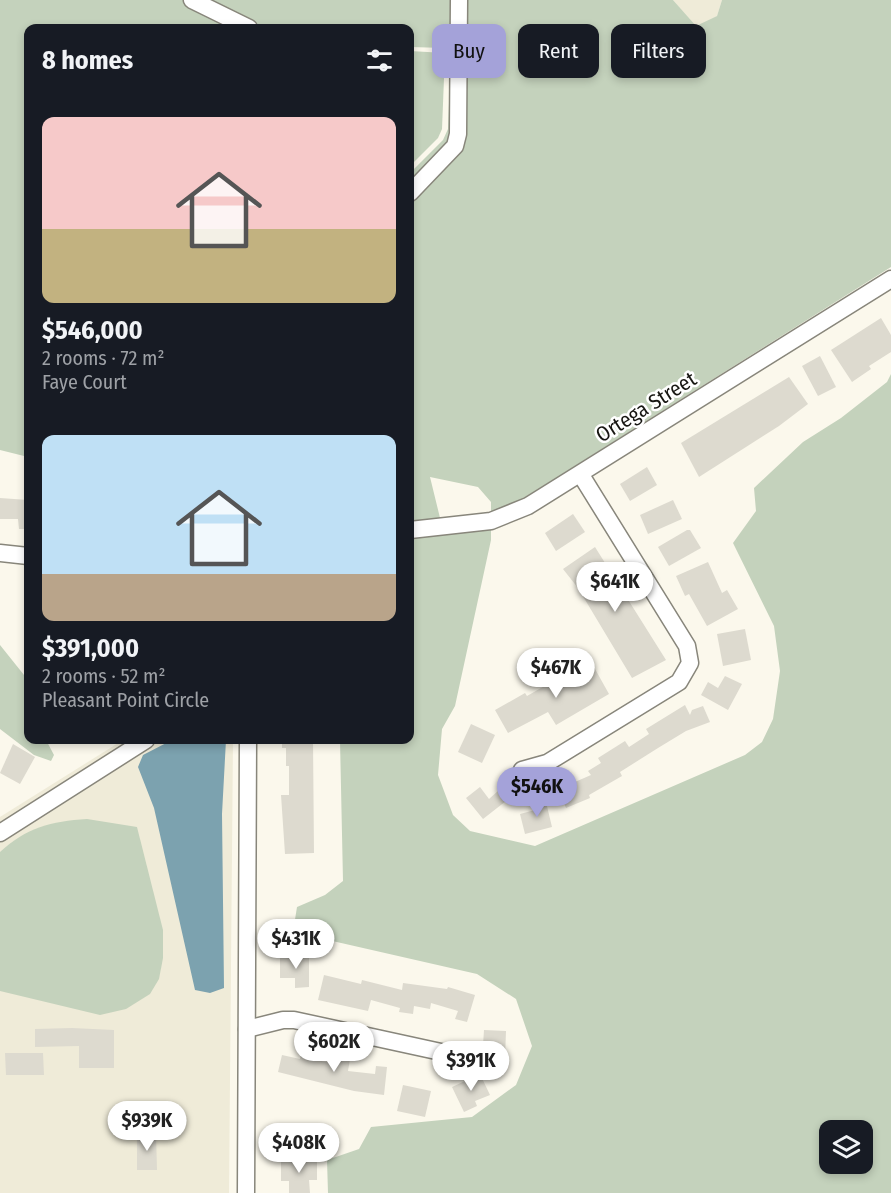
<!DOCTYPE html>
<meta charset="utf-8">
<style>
:root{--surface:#171b24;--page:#20242c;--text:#f1f3f6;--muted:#9ea1a6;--accent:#a4a2d9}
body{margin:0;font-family:"Fira Sans Condensed",sans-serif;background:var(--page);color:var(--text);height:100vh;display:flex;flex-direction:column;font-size:22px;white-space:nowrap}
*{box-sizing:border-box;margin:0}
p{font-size:20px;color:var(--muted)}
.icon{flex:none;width:33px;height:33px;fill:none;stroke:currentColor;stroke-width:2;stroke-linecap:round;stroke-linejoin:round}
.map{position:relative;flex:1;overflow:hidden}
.drawer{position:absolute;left:24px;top:24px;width:390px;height:720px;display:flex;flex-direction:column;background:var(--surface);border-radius:12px;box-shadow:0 3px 9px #0003}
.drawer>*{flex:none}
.banner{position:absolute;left:432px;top:24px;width:369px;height:54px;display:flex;gap:12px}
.controls{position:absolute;left:819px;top:1120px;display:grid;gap:12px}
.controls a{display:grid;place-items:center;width:54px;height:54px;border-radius:12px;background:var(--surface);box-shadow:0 3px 9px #0003;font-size:30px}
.price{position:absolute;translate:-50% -51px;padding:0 14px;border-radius:21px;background:#fff;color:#222;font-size:20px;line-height:39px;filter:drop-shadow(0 2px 3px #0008)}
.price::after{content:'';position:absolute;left:50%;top:36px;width:18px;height:14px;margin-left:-9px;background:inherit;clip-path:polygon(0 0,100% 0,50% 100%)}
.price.active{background:var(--accent);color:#111}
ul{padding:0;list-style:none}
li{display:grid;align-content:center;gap:12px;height:318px;padding:0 18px}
li span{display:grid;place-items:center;height:186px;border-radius:12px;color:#555}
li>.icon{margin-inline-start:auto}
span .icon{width:108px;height:108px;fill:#fffc;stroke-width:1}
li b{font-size:26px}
h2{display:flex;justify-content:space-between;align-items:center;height:72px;padding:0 18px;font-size:26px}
.pill{padding:0 21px;border-radius:12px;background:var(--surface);box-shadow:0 3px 9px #0003;font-size:21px;line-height:54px}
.pill.active{background:var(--accent);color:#111}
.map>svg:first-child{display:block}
.built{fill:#efebd8}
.green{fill:#c4d2bc;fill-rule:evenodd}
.water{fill:#7ca2af}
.building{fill:#dddacf}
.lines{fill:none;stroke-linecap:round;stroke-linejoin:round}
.minor-casing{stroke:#88867b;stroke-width:19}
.minor{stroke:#fff;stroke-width:16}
.labels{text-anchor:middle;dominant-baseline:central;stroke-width:5;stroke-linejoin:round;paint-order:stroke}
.street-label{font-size:21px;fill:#171612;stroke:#fff}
</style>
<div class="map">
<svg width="891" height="1193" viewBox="0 0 891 1193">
<rect width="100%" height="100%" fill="#fbf8ec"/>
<g class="built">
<polygon points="673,0 722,0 717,16 696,27"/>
<polygon points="123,740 233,740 229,1193 0,1193 0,817"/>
</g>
<g class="green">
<polygon points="0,0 452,0 453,113 449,143 410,184 410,173 443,140 448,129 451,53 445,48 410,47 410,28 28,28 28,457 0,450"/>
<polygon points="465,0 673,0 696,26 717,16 722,0 891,0 891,267 510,507 491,515 491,502 478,487 430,477 441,522 410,525 410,201 447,164"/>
<polygon points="410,51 445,53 442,129 438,138 410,166"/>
<path d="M891 374V1193H328L327 1160 359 1149 371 1127 472 1117 516 1085 532 1046 516 999 477 974 293 932 297 907 325 895 343 881 340 740H410V536L491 527V540L455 706 442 729 438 775 453 815 470 831 535 846 745 755 762 742 773 719 780 671 774 626 733 543 756 511 754 488 803 442 841 418 887 382ZM830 1131H862V1164H830Z"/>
<polygon points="0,645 28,680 28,740 46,740 54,755 51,761 34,755 0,729"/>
<path d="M87 819 137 827 163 930V958L159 979 150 994 126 1009 100 1015 0 991V852C26 828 51 821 87 819Z"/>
</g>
<polygon class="water" points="172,740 226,740 222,814 224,988 210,993 195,990 154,808 138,767 143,755"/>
<g class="building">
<polygon points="881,318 891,335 891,352 869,366 871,369 852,382 831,350"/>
<polygon points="820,356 836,387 818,396 802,366"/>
<polygon points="789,377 808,404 779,426 699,477 681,443"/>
<polygon points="647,467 657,485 630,501 620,484"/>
<polygon points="0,498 28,500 28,529 19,529 18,519 0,519"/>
<polygon points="673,500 682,519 648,534 640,515"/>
<polygon points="573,514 585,532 556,551 545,533"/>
<polygon points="687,530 690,530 701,548 669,566 658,547"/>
<polygon points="595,547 666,660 632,678 578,588 563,569"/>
<polygon points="708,562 722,593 727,590 738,609 707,626 689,594 685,596 676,576"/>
<polygon points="745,629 751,660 723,666 717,634"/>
<polygon points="590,660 609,694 556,725 548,712 508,733 495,710 525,693 527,696"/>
<polygon points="725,676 742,684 728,710 701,695 708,682 718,688"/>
<polygon points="685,705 690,715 692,710 703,706 710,722 686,731 658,748 620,772 622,776 589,795 590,798 566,808 556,784 566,780 568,785 591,775 588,771 601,763 598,758 625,741 629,747 649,734 646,729"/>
<polygon points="471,724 495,735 482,763 458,752"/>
<polygon points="282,740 313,740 314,853 285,854 281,795 289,795 289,766 286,766 286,748 282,748"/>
<polygon points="13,744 35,757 20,784 0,773"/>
<polygon points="480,787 489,799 498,791 506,801 483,819 466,798"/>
<polygon points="545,798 552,827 525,834 520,814 535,810 533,801"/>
<polygon points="280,956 309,956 309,987 295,988 295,978 280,978"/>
<polygon points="324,975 361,984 362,980 402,990 403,983 447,989 448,987 475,995 467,1022 455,1019 458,1011 431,1003 430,1009 414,1006 413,1014 399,1012 400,1008 371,1000 368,1011 318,1000"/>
<polygon points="72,1028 114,1030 114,1068 79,1068 79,1046 35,1047 35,1029"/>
<polygon points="484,1030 506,1031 505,1059 475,1057 475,1045 483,1045"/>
<polygon points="302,1048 314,1051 312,1059 336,1064 338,1057 350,1059 348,1071 375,1074 376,1066 387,1067 384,1095 354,1091 278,1072 282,1055 300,1059"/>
<polygon points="5,1053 43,1053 44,1075 6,1075"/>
<polygon points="480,1074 490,1095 475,1101 477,1106 464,1112 452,1087"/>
<polygon points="403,1085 431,1091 425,1117 397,1111"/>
<polygon points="137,1133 156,1133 157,1170 137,1170"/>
<polygon points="317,1159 317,1180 309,1180 310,1193 289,1193 289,1181 281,1181 281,1160"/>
</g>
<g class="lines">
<defs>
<g id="minor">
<polyline points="192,0 249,28"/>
<polyline points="410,193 455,146 458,134 459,0"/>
<polyline points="410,530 491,521 528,506 891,279"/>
<polyline points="0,553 28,556"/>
<polyline points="522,770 547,763 679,682 690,663 687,646 581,475"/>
<polyline points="0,833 146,740"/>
<polyline points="247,1029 283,1020 294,1020 441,1052"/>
<polyline points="246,1193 248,740"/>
</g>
</defs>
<use href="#minor" class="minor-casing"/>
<use href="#minor" class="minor"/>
</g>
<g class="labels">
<g class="street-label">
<text transform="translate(646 407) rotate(-32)">Ortega Street</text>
</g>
</g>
</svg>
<div class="controls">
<a><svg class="icon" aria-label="layers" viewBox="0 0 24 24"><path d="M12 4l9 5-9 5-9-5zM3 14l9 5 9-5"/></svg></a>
</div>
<b class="price" style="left:615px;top:613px">$641K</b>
<b class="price" style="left:556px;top:699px">$467K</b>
<b class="price active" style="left:537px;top:818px">$546K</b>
<b class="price" style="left:296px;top:970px">$431K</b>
<b class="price" style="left:334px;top:1073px">$602K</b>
<b class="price" style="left:471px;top:1092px">$391K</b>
<b class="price" style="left:147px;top:1152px">$939K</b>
<b class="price" style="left:299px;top:1174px">$408K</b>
<div class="banner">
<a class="pill active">Buy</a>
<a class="pill">Rent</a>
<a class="pill">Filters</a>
</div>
<section class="drawer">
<h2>8 homes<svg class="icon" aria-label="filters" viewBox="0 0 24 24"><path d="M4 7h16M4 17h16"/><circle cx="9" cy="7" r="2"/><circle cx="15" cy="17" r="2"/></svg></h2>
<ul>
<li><span style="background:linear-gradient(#f6c9c9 60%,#c2b280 0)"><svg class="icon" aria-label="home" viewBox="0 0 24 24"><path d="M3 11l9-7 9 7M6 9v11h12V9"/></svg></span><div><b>$546,000</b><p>2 rooms · 72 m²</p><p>Faye Court</p></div></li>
<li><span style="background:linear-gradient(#bfe0f5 75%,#b9a48a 0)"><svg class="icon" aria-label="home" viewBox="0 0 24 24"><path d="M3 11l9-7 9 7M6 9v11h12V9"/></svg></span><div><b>$391,000</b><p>2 rooms · 52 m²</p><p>Pleasant Point Circle</p></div></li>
</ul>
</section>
</div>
